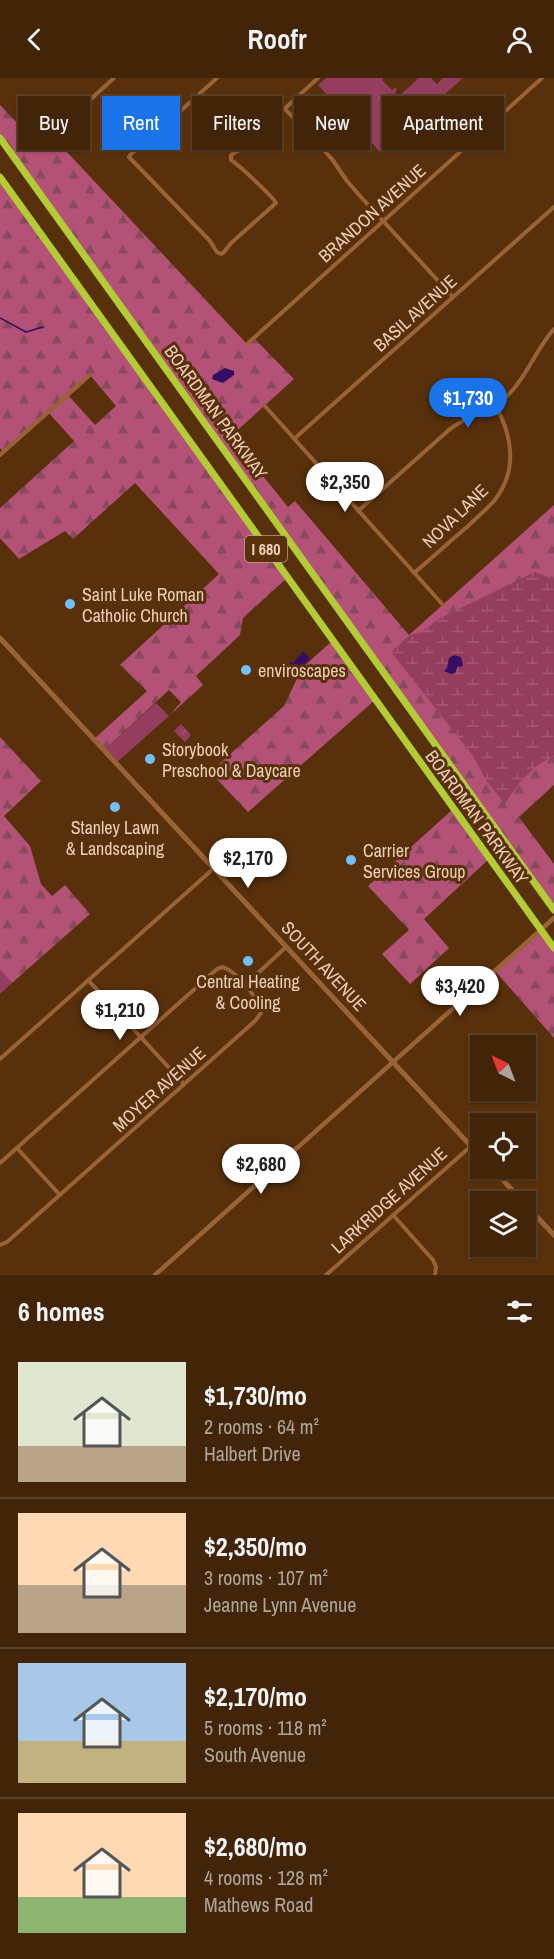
<!DOCTYPE html>
<meta charset="utf-8">
<style>
:root{--surface:#422408;--page:#492c12;--text:#f1f3f6;--muted:#aea49c;--line:#5a4129;--accent:#1a73e8}
body{margin:0;font-family:"Archivo Narrow",sans-serif;background:var(--page);color:var(--text);height:100vh;display:flex;flex-direction:column;font-size:22px;white-space:nowrap}
*{box-sizing:border-box;margin:0}
p{font-size:20px;color:var(--muted)}
.icon{flex:none;width:33px;height:33px;fill:none;stroke:currentColor;stroke-width:2;stroke-linecap:round;stroke-linejoin:round}
.map{position:relative;height:1197px;overflow:hidden}
.drawer{display:flex;flex-direction:column;background:var(--surface);flex:1}
.drawer>*{flex:none}
.top-card{position:absolute;left:18px;top:18px;width:519px;height:54px;display:flex;gap:12px}
.needle{width:39px;rotate:318deg}
.tools{position:absolute;left:470px;top:957px;display:grid;gap:12px}
.tools a{display:grid;place-items:center;width:66px;height:66px;border-radius:0px;background:var(--surface);box-shadow:0 2px 4px #0004,0 0 0 2px var(--line);font-size:30px}
.price{position:absolute;translate:-50% -51px;padding:0 14px;border-radius:21px;background:#fff;color:#222;font-size:20px;line-height:39px;filter:drop-shadow(0 2px 3px #0008)}
.price::after{content:'';position:absolute;left:50%;top:36px;width:18px;height:14px;margin-left:-9px;background:inherit;clip-path:polygon(0 0,100% 0,50% 100%)}
.price.selected{background:var(--accent);color:#fff}
ul{padding:0;list-style:none}
li{display:flex;align-items:center;gap:18px;height:150px;padding:0 18px}
li+li{border-top:2px solid var(--line)}
li span{display:grid;place-items:center;flex:none;width:168px;height:120px;border-radius:0px;color:#555}
li>.icon{margin-inline-start:auto}
span .icon{width:72px;height:72px;fill:#fffc;stroke-width:1}
li b{font-size:26px}
h2{display:flex;justify-content:space-between;align-items:center;height:72px;padding:0 18px;font-size:26px}
.tag{padding:0 21px;border-radius:0px;background:var(--surface);box-shadow:0 2px 4px #0004,0 0 0 2px var(--line);font-size:21px;line-height:54px}
.tag.selected{background:var(--accent);color:#fff}
header{display:flex;justify-content:space-between;align-items:center;height:78px;padding:0 18px;background:var(--surface);font-size:27px;font-weight:800}
.map>svg:first-child{display:block}
.green{fill:#953d5f}
.forest{fill:url(#forest-firs);fill-rule:evenodd}
.wetland{fill:url(#wetland-marsh)}
.park{fill:url(#park-crowns)}
.water{fill:#350e61}
.lines{fill:none;stroke-linecap:round;stroke-linejoin:round}
.stream{stroke:#350e61;stroke-width:1.5}
.minor{stroke:#9a6335;stroke-width:4}
.tertiary{stroke:#9a6335;stroke-width:4.5}
.secondary{stroke:#9a6335;stroke-width:5}
.motorway{stroke:#b3cb34;stroke-width:7}
.poi-dot{fill:#71c1f5;stroke:#58300b;stroke-width:2}
.labels{text-anchor:middle;dominant-baseline:central;stroke-width:6;stroke-linejoin:round;paint-order:stroke}
.shield{fill:#58300b;stroke:#c09f83;stroke-width:1.5}
.shield-label{font-size:16px;font-weight:bold;fill:#edceb7}
.street-label{font-size:18px;fill:#edceb7;stroke:#58300b}
.poi-label{font-size:18px;fill:#edceb7;stroke:#58300b;text-anchor:start}
</style>
<header><svg class="icon" aria-label="back" viewBox="0 0 24 24"><path d="M15 5l-7 7 7 7"/></svg>Roofr<svg class="icon" aria-label="person" viewBox="0 0 24 24"><circle cx="12" cy="8" r="4"/><path d="M4 21q1-7 8-7t8 7"/></svg></header>
<div class="map">
<svg width="554" height="1197" viewBox="0 0 554 1197">
<defs>
<pattern id="forest-firs" width="22" height="20" patternUnits="userSpaceOnUse" patternTransform="scale(1.5)"><rect width="22" height="20" fill="#b45176"/><path d="M5 1l3.5 6h-7zM16 11l3.5 6h-7z" fill="#88495d"/></pattern>
<pattern id="wetland-marsh" width="20" height="14" patternUnits="userSpaceOnUse" patternTransform="scale(1.5)"><rect width="20" height="14" fill="#953d5f"/><path d="M1 5h8M5 5V1M11 12h8M15 12V8" fill="none" stroke="#a45874"/></pattern>
<pattern id="park-crowns" width="20" height="18" patternUnits="userSpaceOnUse" patternTransform="scale(1.5)"><rect width="20" height="18" fill="#953d5f"/><path d="M2 6a3 3 0 1 1 6 0M12 15a3 3 0 1 1 6 0" fill="none" stroke="#a45874"/></pattern>
</defs>
<rect width="100%" height="100%" fill="#58300b"/>
<g class="green">
<polygon points="326,0 383,0 382,2 392,12 394,10 397,11 395,16 398,19 419,0 431,0 437,6 443,0 463,0 380,74 318,7"/>
<polygon points="156,625 169,638 115,686 103,673"/>
<polygon points="0,892 12,905 0,916"/>
</g>
<g class="forest">
<polygon points="0,27 39,68 51,57 247,266 254,260 294,301 231,358 288,429 295,423 409,557 554,427 554,707 519,739 554,786 554,832 0,60"/>
<path d="M0 99 287 500 243 540 240 557 196 598 203 607 169 638 181 624 169 612 103 673 93 662 147 613 120 587 219 496 135 405 73 461 65 453 19 481 0 460V430L74 363 48 334 3 374 0 370ZM90 297 116 328 95 347 68 317Z"/>
<polygon points="332,563 375,622 248,734 210,694 284,628 302,590"/>
<polygon points="0,659 41,703 4,738 30,768 41,806 52,818 65,807 90,836 12,905 0,892"/>
<polygon points="453,731 489,781 424,841 449,870 410,906 382,876 409,852 368,808"/>
<polygon points="540,852 554,870 554,960 495,893"/>
</g>
<path class="wetland" d="M535 494 554 502V677C531 690 518 704 505 726L486 702 473 678 391 574 410 557 420 555 440 540Z"/>
<g class="park">
<polygon points="375,11 378,11 389,23 380,32 367,21"/>
<polygon points="181,646 191,657 185,664 174,653"/>
</g>
<g class="water">
<polygon points="225,290 234,293 234,297 223,305 212,301 213,297"/>
<polygon points="303,573 310,581 291,597 286,589 291,584 293,585"/>
<polygon points="454,577 461,579 463,587 461,589 458,588 455,595 451,596 444,593 447,590 449,580"/>
</g>
<g class="lines">
<polyline class="stream" points="0,240 26,254 43,249"/>
<g class="minor">
<path d="M217 0 144 66 131 76 129 79 210 163 217 174 221 176 224 174 231 165 276 125C274 120 238 86 231 82V77L241 71 318 0"/>
<polyline points="285,31 332,81 347,103 361,119 453,219"/>
<polyline points="58,51 114,0"/>
<polyline points="247,266 542,0"/>
<polyline points="264,327 443,527"/>
<polyline points="294,361 554,129"/>
<polyline points="0,377 90,297"/>
<path d="M358 433 450 351C467 338 490 333 506 319 525 302 536 271 554 251"/>
<path d="M414 495C432 480 449 464 467 449 476 440 486 432 494 423 518 393 513 358 495 327"/>
<polyline points="88,902 184,1006"/>
<polyline points="245,907 286,869"/>
<polyline points="0,981 213,791"/>
<polyline points="17,1070 60,1117"/>
<path d="M0 1085 217 891 223 889C238 895 258 919 261 935L255 943 7 1164 0 1167"/>
<polyline points="393,1137 433,1182 436,1189 435,1197"/>
<polyline points="326,1197 471,1068"/>
</g>
<polyline class="tertiary" points="155,1197 554,840"/>
<g class="secondary">
<polyline points="0,560 480,1078"/>
<polyline points="492,1090 523,1124"/>
<polyline points="525,1126 554,1157"/>
</g>
<g class="motorway">
<polyline points="0,60 554,832"/>
<polyline points="0,99 554,870"/>
</g>
</g>
<g class="poi-dot">
<circle cx="70" cy="526" r="6"/>
<circle cx="246" cy="592" r="6"/>
<circle cx="150" cy="681" r="6"/>
<circle cx="115" cy="729" r="6"/>
<circle cx="351" cy="782" r="6"/>
<circle cx="248" cy="883" r="6"/>
</g>
<g class="labels">
<rect class="shield" x="245" y="458" width="42" height="26" rx="4.5"/>
<g class="shield-label">
<text x="266" y="471">I 680</text>
</g>
<g class="street-label">
<text transform="translate(372 135) rotate(-42)">BRANDON AVENUE</text>
<text transform="translate(415 235) rotate(-42)">BASIL AVENUE</text>
<text transform="translate(216 334) rotate(54)">BOARDMAN PARKWAY</text>
<text transform="translate(455 438) rotate(-44)">NOVA LANE</text>
<text transform="translate(477 739) rotate(54)">BOARDMAN PARKWAY</text>
<text transform="translate(324 888) rotate(47)">SOUTH AVENUE</text>
<text transform="translate(159 1011) rotate(-42)">MOYER AVENUE</text>
<text transform="translate(389 1122) rotate(-42)">LARKRIDGE AVENUE</text>
</g>
<g class="poi-label">
<text x="82" y="516">Saint Luke Roman<tspan x="82" dy="21">Catholic Church</tspan></text>
<text x="258" y="592">enviroscapes</text>
<text x="162" y="671">Storybook<tspan x="162" dy="21">Preschool &amp; Daycare</tspan></text>
<text x="115" y="749" text-anchor="middle">Stanley Lawn<tspan x="115" dy="21">&amp; Landscaping</tspan></text>
<text x="363" y="772">Carrier<tspan x="363" dy="21">Services Group</tspan></text>
<text x="248" y="903" text-anchor="middle">Central Heating<tspan x="248" dy="21">&amp; Cooling</tspan></text>
</g>
</g>
</svg>
<div class="tools">
<a><svg class="needle" viewBox="-14 -14 28 28"><path d="M0-13l5 13h-10z" fill="#e53935"/><path d="M0 13l5-13h-10z" fill="#aea49c"/></svg></a>
<a><svg class="icon" aria-label="locate" viewBox="0 0 24 24"><circle cx="12" cy="12" r="6"/><path d="M12 2v4M12 18v4M2 12h4M18 12h4"/></svg></a>
<a><svg class="icon" aria-label="layers" viewBox="0 0 24 24"><path d="M12 4l9 5-9 5-9-5zM3 14l9 5 9-5"/></svg></a>
</div>
<b class="price selected" style="left:468px;top:351px">$1,730</b>
<b class="price" style="left:345px;top:435px">$2,350</b>
<b class="price" style="left:248px;top:811px">$2,170</b>
<b class="price" style="left:460px;top:939px">$3,420</b>
<b class="price" style="left:120px;top:963px">$1,210</b>
<b class="price" style="left:261px;top:1117px">$2,680</b>
<div class="top-card">
<a class="tag">Buy</a>
<a class="tag selected">Rent</a>
<a class="tag">Filters</a>
<a class="tag">New</a>
<a class="tag">Apartment</a>
</div>
</div>
<section class="drawer">
<h2>6 homes<svg class="icon" aria-label="filters" viewBox="0 0 24 24"><path d="M4 7h16M4 17h16"/><circle cx="9" cy="7" r="2"/><circle cx="15" cy="17" r="2"/></svg></h2>
<ul>
<li><span style="background:linear-gradient(#dfe7d0 70%,#b9a48a 0)"><svg class="icon" aria-label="home" viewBox="0 0 24 24"><path d="M3 11l9-7 9 7M6 9v11h12V9"/></svg></span><div><b>$1,730/mo</b><p>2 rooms · 64 m²</p><p>Halbert Drive</p></div></li>
<li><span style="background:linear-gradient(#ffd9b3 60%,#b9a48a 0)"><svg class="icon" aria-label="home" viewBox="0 0 24 24"><path d="M3 11l9-7 9 7M6 9v11h12V9"/></svg></span><div><b>$2,350/mo</b><p>3 rooms · 107 m²</p><p>Jeanne Lynn Avenue</p></div></li>
<li><span style="background:linear-gradient(#a9c7e8 65%,#c2b280 0)"><svg class="icon" aria-label="home" viewBox="0 0 24 24"><path d="M3 11l9-7 9 7M6 9v11h12V9"/></svg></span><div><b>$2,170/mo</b><p>5 rooms · 118 m²</p><p>South Avenue</p></div></li>
<li><span style="background:linear-gradient(#ffd9b3 70%,#8fb573 0)"><svg class="icon" aria-label="home" viewBox="0 0 24 24"><path d="M3 11l9-7 9 7M6 9v11h12V9"/></svg></span><div><b>$2,680/mo</b><p>4 rooms · 128 m²</p><p>Mathews Road</p></div></li>
</ul>
</section>
